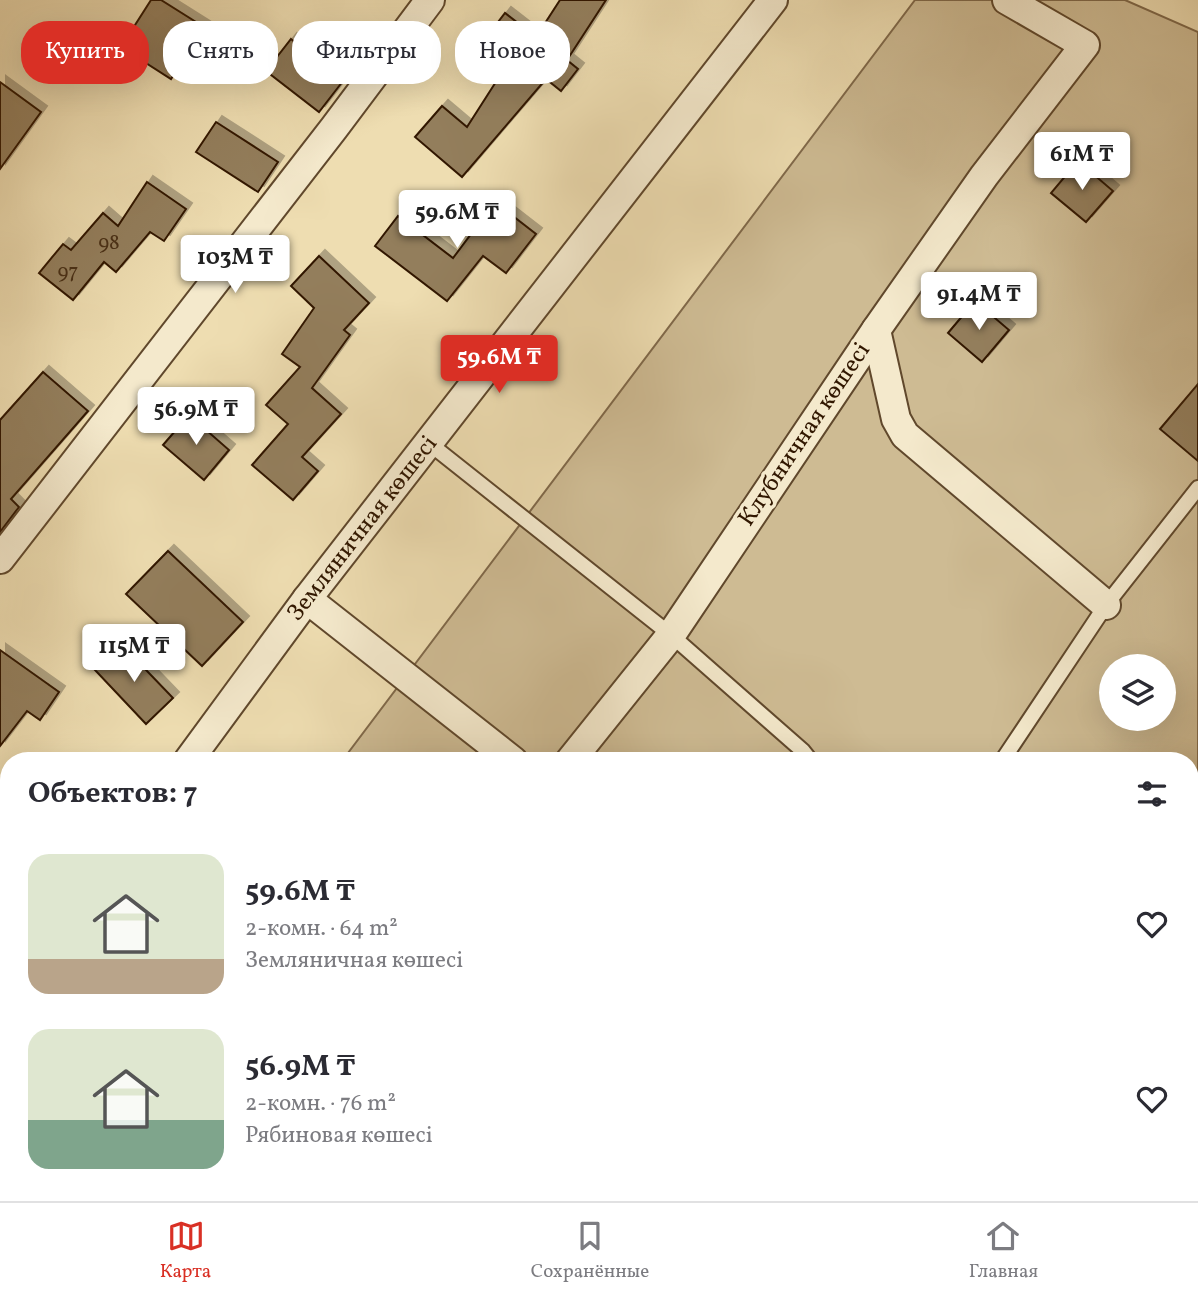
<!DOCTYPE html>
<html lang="ru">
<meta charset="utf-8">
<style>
:root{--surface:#fff;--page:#f7f7f7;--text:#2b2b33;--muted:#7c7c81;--line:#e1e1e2;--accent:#d93025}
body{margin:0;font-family:Vollkorn,serif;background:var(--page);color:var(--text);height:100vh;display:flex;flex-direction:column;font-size:26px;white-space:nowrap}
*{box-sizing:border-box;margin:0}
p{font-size:23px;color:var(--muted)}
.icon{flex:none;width:38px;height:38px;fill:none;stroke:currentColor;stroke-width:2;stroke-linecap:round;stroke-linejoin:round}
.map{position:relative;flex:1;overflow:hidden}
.drawer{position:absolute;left:0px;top:752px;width:1199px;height:450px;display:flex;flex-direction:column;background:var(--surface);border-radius:28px 28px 0 0;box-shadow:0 7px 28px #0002}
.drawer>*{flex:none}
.hud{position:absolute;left:21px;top:21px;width:700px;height:63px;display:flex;gap:14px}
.fabs{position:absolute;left:1099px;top:654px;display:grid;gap:14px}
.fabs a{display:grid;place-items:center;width:77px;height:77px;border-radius:50%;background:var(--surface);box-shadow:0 7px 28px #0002;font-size:35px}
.price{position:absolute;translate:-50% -60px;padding:0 16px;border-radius:7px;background:#fff;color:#222;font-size:23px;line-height:46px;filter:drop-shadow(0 2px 4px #0008)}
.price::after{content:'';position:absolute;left:50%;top:42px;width:21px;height:16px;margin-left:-10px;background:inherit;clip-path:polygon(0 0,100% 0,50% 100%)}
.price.selected{background:var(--accent);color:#fff}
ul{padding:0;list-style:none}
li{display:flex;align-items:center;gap:21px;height:175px;padding:0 28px}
li span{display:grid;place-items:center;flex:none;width:196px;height:140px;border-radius:21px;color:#555}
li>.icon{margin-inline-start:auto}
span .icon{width:84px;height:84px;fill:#fffc;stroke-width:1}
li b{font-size:30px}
h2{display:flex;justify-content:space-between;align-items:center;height:84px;padding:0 28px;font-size:30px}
.chip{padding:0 24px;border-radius:28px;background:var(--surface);box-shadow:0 7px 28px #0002;font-size:24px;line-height:63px}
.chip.selected{background:var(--accent);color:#fff}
.menu{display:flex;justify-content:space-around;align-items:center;height:98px;border-top:2px solid var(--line);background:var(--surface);font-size:19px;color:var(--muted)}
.menu a{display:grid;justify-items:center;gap:4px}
.menu .selected{color:var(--accent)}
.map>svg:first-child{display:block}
.green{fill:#cebb93;stroke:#80694a;stroke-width:2;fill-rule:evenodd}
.building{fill:#937e5c;stroke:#311700;stroke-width:2;filter:url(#shadow)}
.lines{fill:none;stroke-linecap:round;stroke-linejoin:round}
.lane-casing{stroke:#60482c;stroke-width:18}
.street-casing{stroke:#60482c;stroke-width:32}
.lane{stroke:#f4e9cc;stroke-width:14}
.street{stroke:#f4e9cc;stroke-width:28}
.labels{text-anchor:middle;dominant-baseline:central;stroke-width:7;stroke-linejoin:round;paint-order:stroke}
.number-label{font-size:21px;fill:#4a3117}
.street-label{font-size:24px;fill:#311700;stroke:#f4e9cc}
</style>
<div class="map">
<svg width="1198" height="1201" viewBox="0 0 1198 1201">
<defs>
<filter id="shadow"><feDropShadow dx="6" dy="-6" stdDeviation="0" flood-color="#0004"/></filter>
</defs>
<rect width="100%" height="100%" fill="#eeddb1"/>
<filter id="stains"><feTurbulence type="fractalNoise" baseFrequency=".00286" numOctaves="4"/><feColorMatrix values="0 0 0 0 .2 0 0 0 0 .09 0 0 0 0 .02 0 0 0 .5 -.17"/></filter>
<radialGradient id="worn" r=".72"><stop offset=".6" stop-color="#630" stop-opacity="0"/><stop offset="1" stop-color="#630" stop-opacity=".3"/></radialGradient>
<path class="green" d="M915 0H1125L1198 32V1201H10L16 1194H1190V761H342ZM1111 667H1164V719H1111Z"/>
<g class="building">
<polygon points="151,0 161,0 204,27 171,79 121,47"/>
<polygon points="560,0 606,0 567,60 578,69 561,91 546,79 462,177 415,137 442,106 467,127 508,63 482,43 505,13 536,37"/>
<polygon points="291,39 343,81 319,112 266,71"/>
<polygon points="0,82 41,112 0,169"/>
<polygon points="216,122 278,162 258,192 196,152"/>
<polygon points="1078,161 1113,191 1086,222 1051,193"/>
<polygon points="147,182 186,209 164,241 150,232 116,272 104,262 73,300 39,273 63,244 71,250 103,213 118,226"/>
<polygon points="495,202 536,234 506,273 483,256 447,301 375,246 398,216 453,258"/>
<polygon points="319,256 369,303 344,330 350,335 312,388 341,414 302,457 318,471 293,500 252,465 288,424 266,405 300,367 282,354 314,308 291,286"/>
<polygon points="975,301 1009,330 982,362 948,333"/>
<polygon points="43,372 88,411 11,499 19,507 0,532 0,420"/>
<polygon points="1198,384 1198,461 1160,429"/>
<polygon points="189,415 229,450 204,480 163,445"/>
<polygon points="168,551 243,622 202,666 126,594"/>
<polygon points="122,645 173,698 146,724 95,670"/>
<polygon points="0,650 59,692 40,720 27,711 0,746"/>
</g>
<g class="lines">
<defs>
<g id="lane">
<polyline points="430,444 671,635 803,751 811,761"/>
<polyline points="1002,761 1106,605 1198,488"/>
<polyline points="1190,1038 1198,1026"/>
<polyline points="911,1194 920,1201"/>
<polyline points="666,1201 672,1194"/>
<polyline points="1076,1201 1081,1194"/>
</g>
<g id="street">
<polyline points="876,330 896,419 905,435 1106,605"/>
<polyline points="0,559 334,128 430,0"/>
<polyline points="307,599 513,761"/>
<polyline points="188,761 307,599 773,0"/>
<polyline points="570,761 671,635 876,330 984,176 1085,45 1007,0"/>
<polyline points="0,1015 9,1003"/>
<polyline points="236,1201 243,1194"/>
</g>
</defs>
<use href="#lane" class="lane-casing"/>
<use href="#street" class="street-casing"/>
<use href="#lane" class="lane"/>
<use href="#street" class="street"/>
</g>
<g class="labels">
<g class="number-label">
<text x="109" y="243">98</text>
<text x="68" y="272">97</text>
</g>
<g class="street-label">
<text transform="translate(805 435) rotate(-56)">Клубничная көшесі</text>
<text transform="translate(363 529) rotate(-52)">Земляничная көшесі</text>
</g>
</g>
<rect width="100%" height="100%" filter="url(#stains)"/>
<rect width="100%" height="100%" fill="url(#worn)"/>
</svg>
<div class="fabs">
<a><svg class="icon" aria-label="layers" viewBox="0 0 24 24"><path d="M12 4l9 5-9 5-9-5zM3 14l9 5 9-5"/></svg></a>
</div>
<b class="price" style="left:1082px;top:192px">61M ₸</b>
<b class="price" style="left:457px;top:250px">59.6M ₸</b>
<b class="price" style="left:235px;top:295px">103M ₸</b>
<b class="price" style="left:979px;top:332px">91.4M ₸</b>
<b class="price selected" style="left:499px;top:395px">59.6M ₸</b>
<b class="price" style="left:196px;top:447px">56.9M ₸</b>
<b class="price" style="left:134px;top:684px">115M ₸</b>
<div class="hud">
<a class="chip selected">Купить</a>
<a class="chip">Снять</a>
<a class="chip">Фильтры</a>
<a class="chip">Новое</a>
</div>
<section class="drawer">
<h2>Объектов: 7<svg class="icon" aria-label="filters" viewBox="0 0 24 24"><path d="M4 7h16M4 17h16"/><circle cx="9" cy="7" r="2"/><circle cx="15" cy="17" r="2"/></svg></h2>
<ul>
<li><span style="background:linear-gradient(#dfe7d0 75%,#b9a48a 0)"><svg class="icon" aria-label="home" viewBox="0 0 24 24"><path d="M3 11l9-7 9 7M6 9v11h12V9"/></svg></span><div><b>59.6M ₸</b><p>2-комн. · 64 m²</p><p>Земляничная көшесі</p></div><svg class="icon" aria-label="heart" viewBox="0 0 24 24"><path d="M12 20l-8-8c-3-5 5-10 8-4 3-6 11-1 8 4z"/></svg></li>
<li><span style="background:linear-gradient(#dfe7d0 65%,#7fa58c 0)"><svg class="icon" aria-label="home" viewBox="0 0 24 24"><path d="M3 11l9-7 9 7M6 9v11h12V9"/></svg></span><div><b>56.9M ₸</b><p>2-комн. · 76 m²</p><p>Рябиновая көшесі</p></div><svg class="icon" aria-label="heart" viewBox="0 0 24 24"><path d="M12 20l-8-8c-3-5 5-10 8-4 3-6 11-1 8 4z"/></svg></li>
</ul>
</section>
</div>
<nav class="menu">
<a class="selected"><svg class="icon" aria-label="map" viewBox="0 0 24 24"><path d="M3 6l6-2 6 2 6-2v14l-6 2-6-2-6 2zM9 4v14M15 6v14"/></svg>Карта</a>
<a><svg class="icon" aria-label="saved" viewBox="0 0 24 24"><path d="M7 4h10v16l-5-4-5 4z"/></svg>Сохранённые</a>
<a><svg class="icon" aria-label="home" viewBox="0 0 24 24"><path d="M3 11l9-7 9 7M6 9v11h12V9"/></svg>Главная</a>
</nav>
